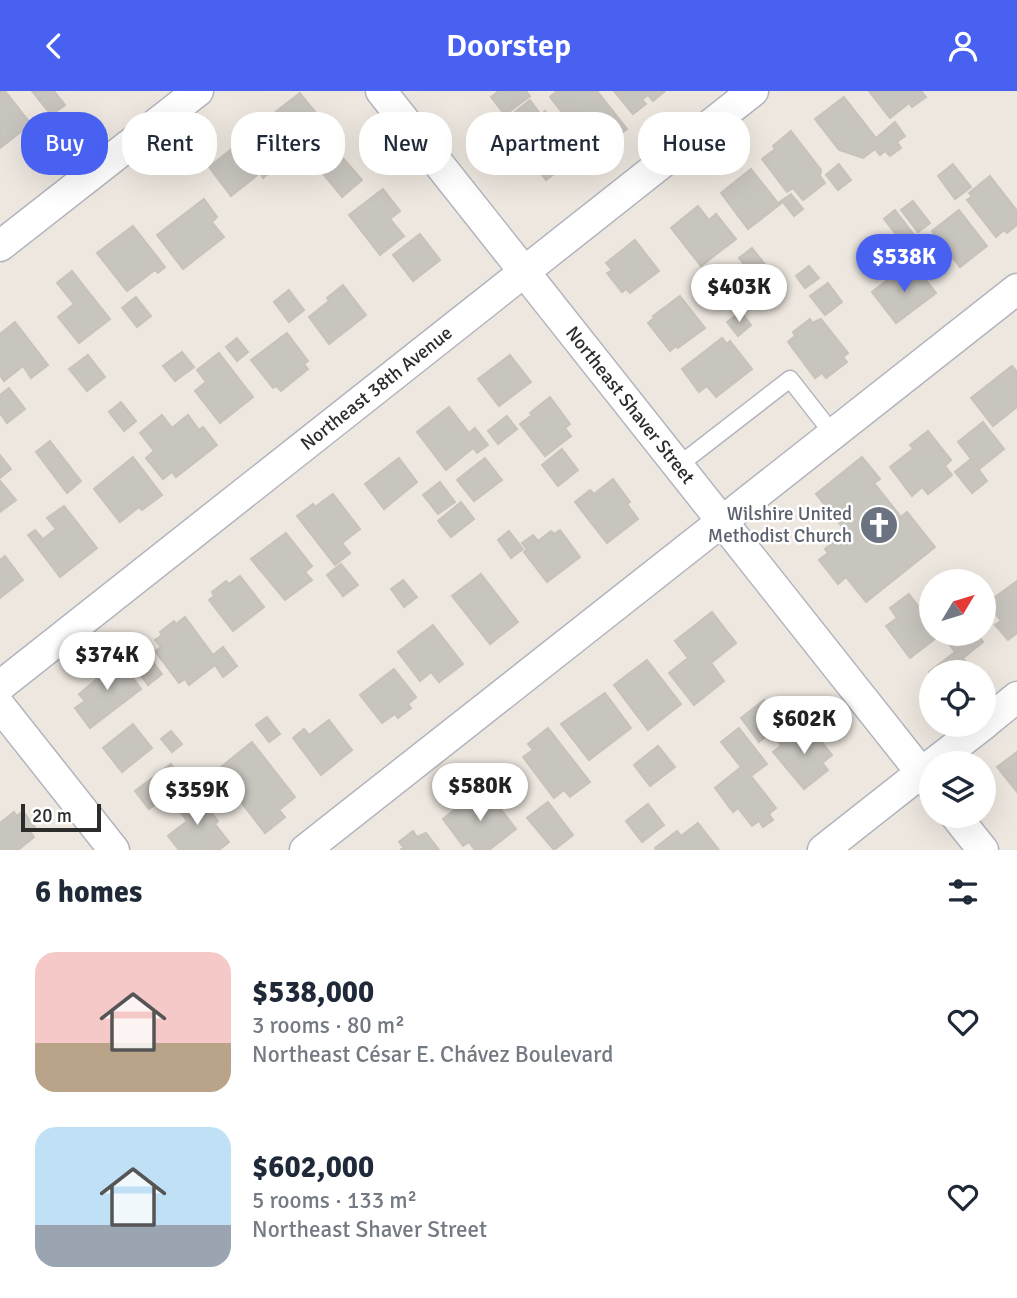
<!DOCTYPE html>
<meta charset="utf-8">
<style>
:root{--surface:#fff;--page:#f2f2f3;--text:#1f2937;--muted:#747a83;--accent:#4861f1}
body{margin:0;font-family:Signika,sans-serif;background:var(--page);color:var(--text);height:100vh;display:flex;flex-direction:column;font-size:26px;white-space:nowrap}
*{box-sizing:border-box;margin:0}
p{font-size:23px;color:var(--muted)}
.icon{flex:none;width:38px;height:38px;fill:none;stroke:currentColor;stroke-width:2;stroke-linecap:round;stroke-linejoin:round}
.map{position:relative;height:759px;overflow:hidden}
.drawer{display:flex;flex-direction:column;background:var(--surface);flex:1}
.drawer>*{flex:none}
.guide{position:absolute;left:21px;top:21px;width:976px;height:63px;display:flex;gap:14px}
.needle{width:46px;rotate:52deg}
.tools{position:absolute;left:919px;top:478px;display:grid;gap:14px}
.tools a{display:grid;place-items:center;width:77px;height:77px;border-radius:50%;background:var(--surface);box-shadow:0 7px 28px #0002;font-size:35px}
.scale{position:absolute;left:21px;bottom:18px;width:80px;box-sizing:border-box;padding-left:7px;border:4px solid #2c2c2c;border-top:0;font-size:19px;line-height:24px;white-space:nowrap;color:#2c2c2c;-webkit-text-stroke:5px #fff;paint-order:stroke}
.price{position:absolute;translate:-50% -60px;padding:0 16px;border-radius:24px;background:#fff;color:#222;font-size:23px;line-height:46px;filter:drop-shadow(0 2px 4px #0008)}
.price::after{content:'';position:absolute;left:50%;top:42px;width:21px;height:16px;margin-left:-10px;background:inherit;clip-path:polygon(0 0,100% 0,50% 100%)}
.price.current{background:var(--accent);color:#fff}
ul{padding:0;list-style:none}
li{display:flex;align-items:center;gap:21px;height:175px;padding:0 35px}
li span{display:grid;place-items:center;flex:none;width:196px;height:140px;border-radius:21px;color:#555}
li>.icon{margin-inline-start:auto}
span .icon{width:84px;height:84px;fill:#fffc;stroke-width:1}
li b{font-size:30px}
h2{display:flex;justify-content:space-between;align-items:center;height:84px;padding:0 35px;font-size:30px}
.chip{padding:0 24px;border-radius:28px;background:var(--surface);box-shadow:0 7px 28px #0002;font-size:24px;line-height:63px}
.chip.current{background:var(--accent);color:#fff}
header{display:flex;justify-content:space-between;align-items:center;height:91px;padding:0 35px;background:var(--accent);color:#fff;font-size:32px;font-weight:600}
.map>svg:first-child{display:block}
.building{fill:#c8c4be;stroke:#c8c3b9;stroke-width:2}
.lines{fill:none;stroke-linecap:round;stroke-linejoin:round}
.lane-casing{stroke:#b2b5be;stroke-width:19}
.street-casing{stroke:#b2b5be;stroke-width:33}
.lane{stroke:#fff;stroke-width:16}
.street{stroke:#fff;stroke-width:30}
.labels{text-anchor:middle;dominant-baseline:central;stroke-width:5;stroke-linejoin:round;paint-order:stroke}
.street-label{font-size:19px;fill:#2c2c2c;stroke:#fff}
.worship-label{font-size:19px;fill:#5b616d;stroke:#fff;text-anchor:end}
</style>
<header><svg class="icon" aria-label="back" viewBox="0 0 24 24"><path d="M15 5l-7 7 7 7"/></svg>Doorstep<svg class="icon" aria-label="person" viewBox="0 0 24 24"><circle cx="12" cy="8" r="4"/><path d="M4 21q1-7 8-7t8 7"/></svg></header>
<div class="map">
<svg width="1017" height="759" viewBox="0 0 1017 759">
<rect width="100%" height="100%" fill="#ede7df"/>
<g class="building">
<polygon points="0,0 5,0 31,33 0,57"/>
<polygon points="32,0 54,0 65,14 51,24"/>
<polygon points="499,0 526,0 530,5 505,24 491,6"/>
<polygon points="557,0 597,0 627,38 594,63 550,6"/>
<polygon points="614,0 665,0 653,10 648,4 642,9 646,13 633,23"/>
<polygon points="869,0 921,0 926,6 912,16 909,12 890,27"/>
<polygon points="300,2 320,27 274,62 255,37"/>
<polygon points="844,6 876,47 895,31 905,45 897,51 901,57 890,65 885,60 880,64 875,58 863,67 839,59 815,28"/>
<polygon points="530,9 541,24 545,20 553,31 549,34 575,67 546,89 512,46 520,40 509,26"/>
<polygon points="791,40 821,79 820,85 825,92 803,109 793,97 787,101 762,68 775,58 773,55"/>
<polygon points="238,53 245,62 255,54 274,78 263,87 260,82 231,105 209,76"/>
<polygon points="335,58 362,89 342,106 316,74"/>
<polygon points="839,73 851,89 838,99 826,84"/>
<polygon points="953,73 971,96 955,108 938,85"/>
<polygon points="751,78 778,112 791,103 803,118 794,125 783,111 748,138 721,102"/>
<polygon points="990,85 1017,120 1017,134 1007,142 1004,139 996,146 967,109 972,105 969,102"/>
<polygon points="383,98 400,120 390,128 404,145 380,164 349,124"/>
<polygon points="204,108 217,126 212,131 224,146 183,178 157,144"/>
<polygon points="913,110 930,132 918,141 901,119"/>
<polygon points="698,115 709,129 716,123 736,148 701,175 671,137"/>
<polygon points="895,119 926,160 915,168 884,128"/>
<polygon points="959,119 987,155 960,176 932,140"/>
<polygon points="133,135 165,176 158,182 155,179 127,200 97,162"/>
<polygon points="420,143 440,169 413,190 393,164"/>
<polygon points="635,149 659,180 630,202 626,198 622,201 607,182 612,179 606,172"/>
<polygon points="752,157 767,176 754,186 739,167"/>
<polygon points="809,175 819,187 805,197 796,185"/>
<polygon points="902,178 908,187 918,179 936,202 896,232 872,201"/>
<polygon points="72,180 110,228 79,252 58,226 74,213 57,192"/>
<polygon points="828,192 842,211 825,224 810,205"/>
<polygon points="343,194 366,224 329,253 309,226 329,210 327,207"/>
<polygon points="289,199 304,219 289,231 274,211"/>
<polygon points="680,205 705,237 678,257 676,255 670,260 648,232 654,227 653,225"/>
<polygon points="136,206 151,225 137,236 122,217"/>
<polygon points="741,221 751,234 738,245 727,231"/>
<polygon points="810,228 812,232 821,228 848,262 843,266 847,271 826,287 822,282 815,287 788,251 795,245 793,241"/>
<polygon points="15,231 48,274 31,287 23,275 4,290 0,284 0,243"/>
<polygon points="287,242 308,270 304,273 308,278 281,300 276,295 273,297 251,269"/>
<polygon points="237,247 248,261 237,270 226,256"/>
<polygon points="722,247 727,253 730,250 752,278 716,306 707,295 699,301 682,278"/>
<polygon points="182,261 194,276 175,290 163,275"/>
<polygon points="219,262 253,306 220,332 195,300 206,291 197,279"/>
<polygon points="88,264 105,286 87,300 69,278"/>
<polygon points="510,264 531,291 499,315 478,288"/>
<polygon points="1012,275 1017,281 1017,316 993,335 971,307"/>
<polygon points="9,297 25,318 7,332 0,322 0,304"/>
<polygon points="550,306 570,333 565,337 571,345 545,365 520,333 532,324 530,322"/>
<polygon points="121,311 136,330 124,340 109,321"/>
<polygon points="449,316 469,342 475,337 488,354 477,362 473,357 446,379 417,341"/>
<polygon points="162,324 172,337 188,324 199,339 203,336 217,354 176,386 172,381 163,388 146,367 154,360 140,342"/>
<polygon points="507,325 517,338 498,353 488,340"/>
<polygon points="983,331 1004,358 979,378 958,351"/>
<polygon points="928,340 951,369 945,375 952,384 928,403 922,396 912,405 890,376 913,358 910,354"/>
<polygon points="50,350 81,390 67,402 36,361"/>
<polygon points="562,358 578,379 558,395 542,374"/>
<polygon points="0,364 11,378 0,387"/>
<polygon points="133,366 162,404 142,419 139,416 120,431 94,398"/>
<polygon points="862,366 880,388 874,392 901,426 907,421 935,456 866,511 846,486 838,493 819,469 828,462 825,458 846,441 816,403"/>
<polygon points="399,367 417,391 384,418 365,393"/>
<polygon points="485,367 502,389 474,410 457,389"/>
<polygon points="971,368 987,390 972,402 955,381"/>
<polygon points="613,388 630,411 627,413 638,428 607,452 575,411 590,399 594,403"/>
<polygon points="0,390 16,409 0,421"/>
<polygon points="440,391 455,411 438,423 423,404"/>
<polygon points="333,403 360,438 342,452 350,462 335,474 297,425 313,413 315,416"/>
<polygon points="461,411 474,428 451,446 438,430"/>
<polygon points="64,415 97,457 60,486 28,444 35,439 43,448 56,438 47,427"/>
<polygon points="560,439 580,466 547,491 524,461 527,458 522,452 533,444 538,450 551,440 554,443"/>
<polygon points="509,440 523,458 511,467 498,449"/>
<polygon points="286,442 312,475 305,481 312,489 285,509 251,468"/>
<polygon points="5,465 23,489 0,507 0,469"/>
<polygon points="341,473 358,494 343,505 327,484"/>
<polygon points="481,483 518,531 490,553 452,505"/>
<polygon points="240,485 264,516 233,540 209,509 214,505 212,501 226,490 229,493"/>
<polygon points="403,489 417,506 404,516 391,498"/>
<polygon points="1017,490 1017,542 1008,549 995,534 1001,530 987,512"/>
<polygon points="909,503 931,532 931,542 940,544 910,567 886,535 897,527 890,517"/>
<polygon points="712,521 736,552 711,572 724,590 694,614 669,582 688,567 675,550"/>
<polygon points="185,526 213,564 223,556 237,575 223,586 215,574 189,594 185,588 179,592 155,560 161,556 155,549 162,544 160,541 174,530 176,533"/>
<polygon points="433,534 463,573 439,591 431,581 420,590 398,561"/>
<polygon points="946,542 976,542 983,551 963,567 974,581 931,581 931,584 929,581 955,561 943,545"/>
<polygon points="147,563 162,583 148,594 133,574"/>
<polygon points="117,565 141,598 90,637 75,617 85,610 79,603 97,588 93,584"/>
<polygon points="647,569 681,613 648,639 614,594"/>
<polygon points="394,578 416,606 408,613 411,617 398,627 395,623 382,632 360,604"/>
<polygon points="605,602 631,637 589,669 561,633"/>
<polygon points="764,609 782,633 759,651 741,627"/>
<polygon points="267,626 280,643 269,651 256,634"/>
<polygon points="329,629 352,659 321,684 293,647 304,638 309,644"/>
<polygon points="133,633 152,657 122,681 103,657"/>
<polygon points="808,634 832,664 822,672 828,679 804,698 773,661 781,655 779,652 796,639 798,642"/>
<polygon points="548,637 590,691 570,706 564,699 554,707 523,666 533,659 528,653"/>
<polygon points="739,637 767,673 751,685 776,717 769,723 773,729 763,736 759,730 752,735 738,717 733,721 715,697 741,676 721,651"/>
<polygon points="171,640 182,653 172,661 161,648"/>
<polygon points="252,651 295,706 279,719 285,726 265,742 228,694 233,690 221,676"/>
<polygon points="658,655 675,676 650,695 634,674"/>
<polygon points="1017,661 1017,701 997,676"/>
<polygon points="171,673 184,691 149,718 135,700"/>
<polygon points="193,699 218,730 215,733 229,751 219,759 179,759 168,745 187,730 174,713"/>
<polygon points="489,703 516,738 489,759 475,759 469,751 463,755 443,728 473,704 479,711"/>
<polygon points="548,711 573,744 554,759 527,727"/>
<polygon points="648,713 664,734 642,751 626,730"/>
<polygon points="23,720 35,736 30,740 34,746 18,759 0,759 0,732 14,721 17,725"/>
<polygon points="698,732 719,759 657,759 655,757 677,740 681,745"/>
<polygon points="413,740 417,746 426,742 439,759 400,759 404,757 399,751"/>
</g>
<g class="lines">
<defs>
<polyline id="lane" points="679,374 790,288 833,343"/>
<g id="street">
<path id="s1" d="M381 0 931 694"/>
<polyline points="0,155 198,0"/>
<path id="s2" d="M0 595 753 0"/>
<polyline points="0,615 114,759"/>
<polyline points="984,633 1017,606"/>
<polyline points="934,672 983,634"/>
<polyline points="955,724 983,759"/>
<polyline points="305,759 1017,198"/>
<polyline points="823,759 931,674"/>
</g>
</defs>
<use href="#lane" class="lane-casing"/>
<use href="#street" class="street-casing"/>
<use href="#lane" class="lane"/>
<use href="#street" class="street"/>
</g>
<defs>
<symbol id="church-disc" viewBox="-11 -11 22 22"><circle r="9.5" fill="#6b7280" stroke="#fff"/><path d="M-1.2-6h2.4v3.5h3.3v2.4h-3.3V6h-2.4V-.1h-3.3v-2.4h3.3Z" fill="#fff"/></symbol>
</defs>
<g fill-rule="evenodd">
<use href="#church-disc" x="857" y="412" width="44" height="44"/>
</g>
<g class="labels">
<g class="street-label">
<text stroke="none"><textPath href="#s2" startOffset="480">Northeast 38th Avenue</textPath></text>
<text stroke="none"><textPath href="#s1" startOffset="401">Northeast Shaver Street</textPath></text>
</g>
<g class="worship-label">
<text x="852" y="423">Wilshire United<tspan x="852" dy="22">Methodist Church</tspan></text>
</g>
</g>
</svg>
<div class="tools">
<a><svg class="needle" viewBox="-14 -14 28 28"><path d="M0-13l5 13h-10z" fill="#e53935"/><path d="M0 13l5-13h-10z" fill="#747a83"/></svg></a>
<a><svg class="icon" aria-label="locate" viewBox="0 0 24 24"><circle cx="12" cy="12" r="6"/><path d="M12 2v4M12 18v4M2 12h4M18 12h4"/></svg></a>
<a><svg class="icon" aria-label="layers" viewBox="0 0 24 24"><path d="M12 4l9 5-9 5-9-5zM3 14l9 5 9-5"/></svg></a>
</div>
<div class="scale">20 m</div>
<b class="price current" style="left:904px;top:203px">$538K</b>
<b class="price" style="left:739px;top:233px">$403K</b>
<b class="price" style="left:107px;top:601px">$374K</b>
<b class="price" style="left:804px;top:665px">$602K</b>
<b class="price" style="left:480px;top:732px">$580K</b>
<b class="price" style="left:197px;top:736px">$359K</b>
<div class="guide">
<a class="chip current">Buy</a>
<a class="chip">Rent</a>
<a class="chip">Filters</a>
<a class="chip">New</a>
<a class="chip">Apartment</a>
<a class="chip">House</a>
</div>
</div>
<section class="drawer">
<h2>6 homes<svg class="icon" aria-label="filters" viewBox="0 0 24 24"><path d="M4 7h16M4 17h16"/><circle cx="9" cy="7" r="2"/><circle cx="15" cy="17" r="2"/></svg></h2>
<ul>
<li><span style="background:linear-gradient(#f6c9c9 65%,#b9a48a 0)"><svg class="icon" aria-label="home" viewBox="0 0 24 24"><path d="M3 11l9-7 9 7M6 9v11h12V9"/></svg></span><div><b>$538,000</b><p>3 rooms · 80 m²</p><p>Northeast César E. Chávez Boulevard</p></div><svg class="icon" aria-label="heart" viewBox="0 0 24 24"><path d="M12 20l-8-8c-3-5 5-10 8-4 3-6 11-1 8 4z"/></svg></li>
<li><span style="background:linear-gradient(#bfe0f5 70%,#9aa5b1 0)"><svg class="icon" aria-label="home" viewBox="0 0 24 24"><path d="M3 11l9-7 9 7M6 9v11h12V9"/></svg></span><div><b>$602,000</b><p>5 rooms · 133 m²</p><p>Northeast Shaver Street</p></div><svg class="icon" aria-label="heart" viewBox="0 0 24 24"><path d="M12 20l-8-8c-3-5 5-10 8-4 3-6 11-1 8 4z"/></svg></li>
</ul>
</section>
